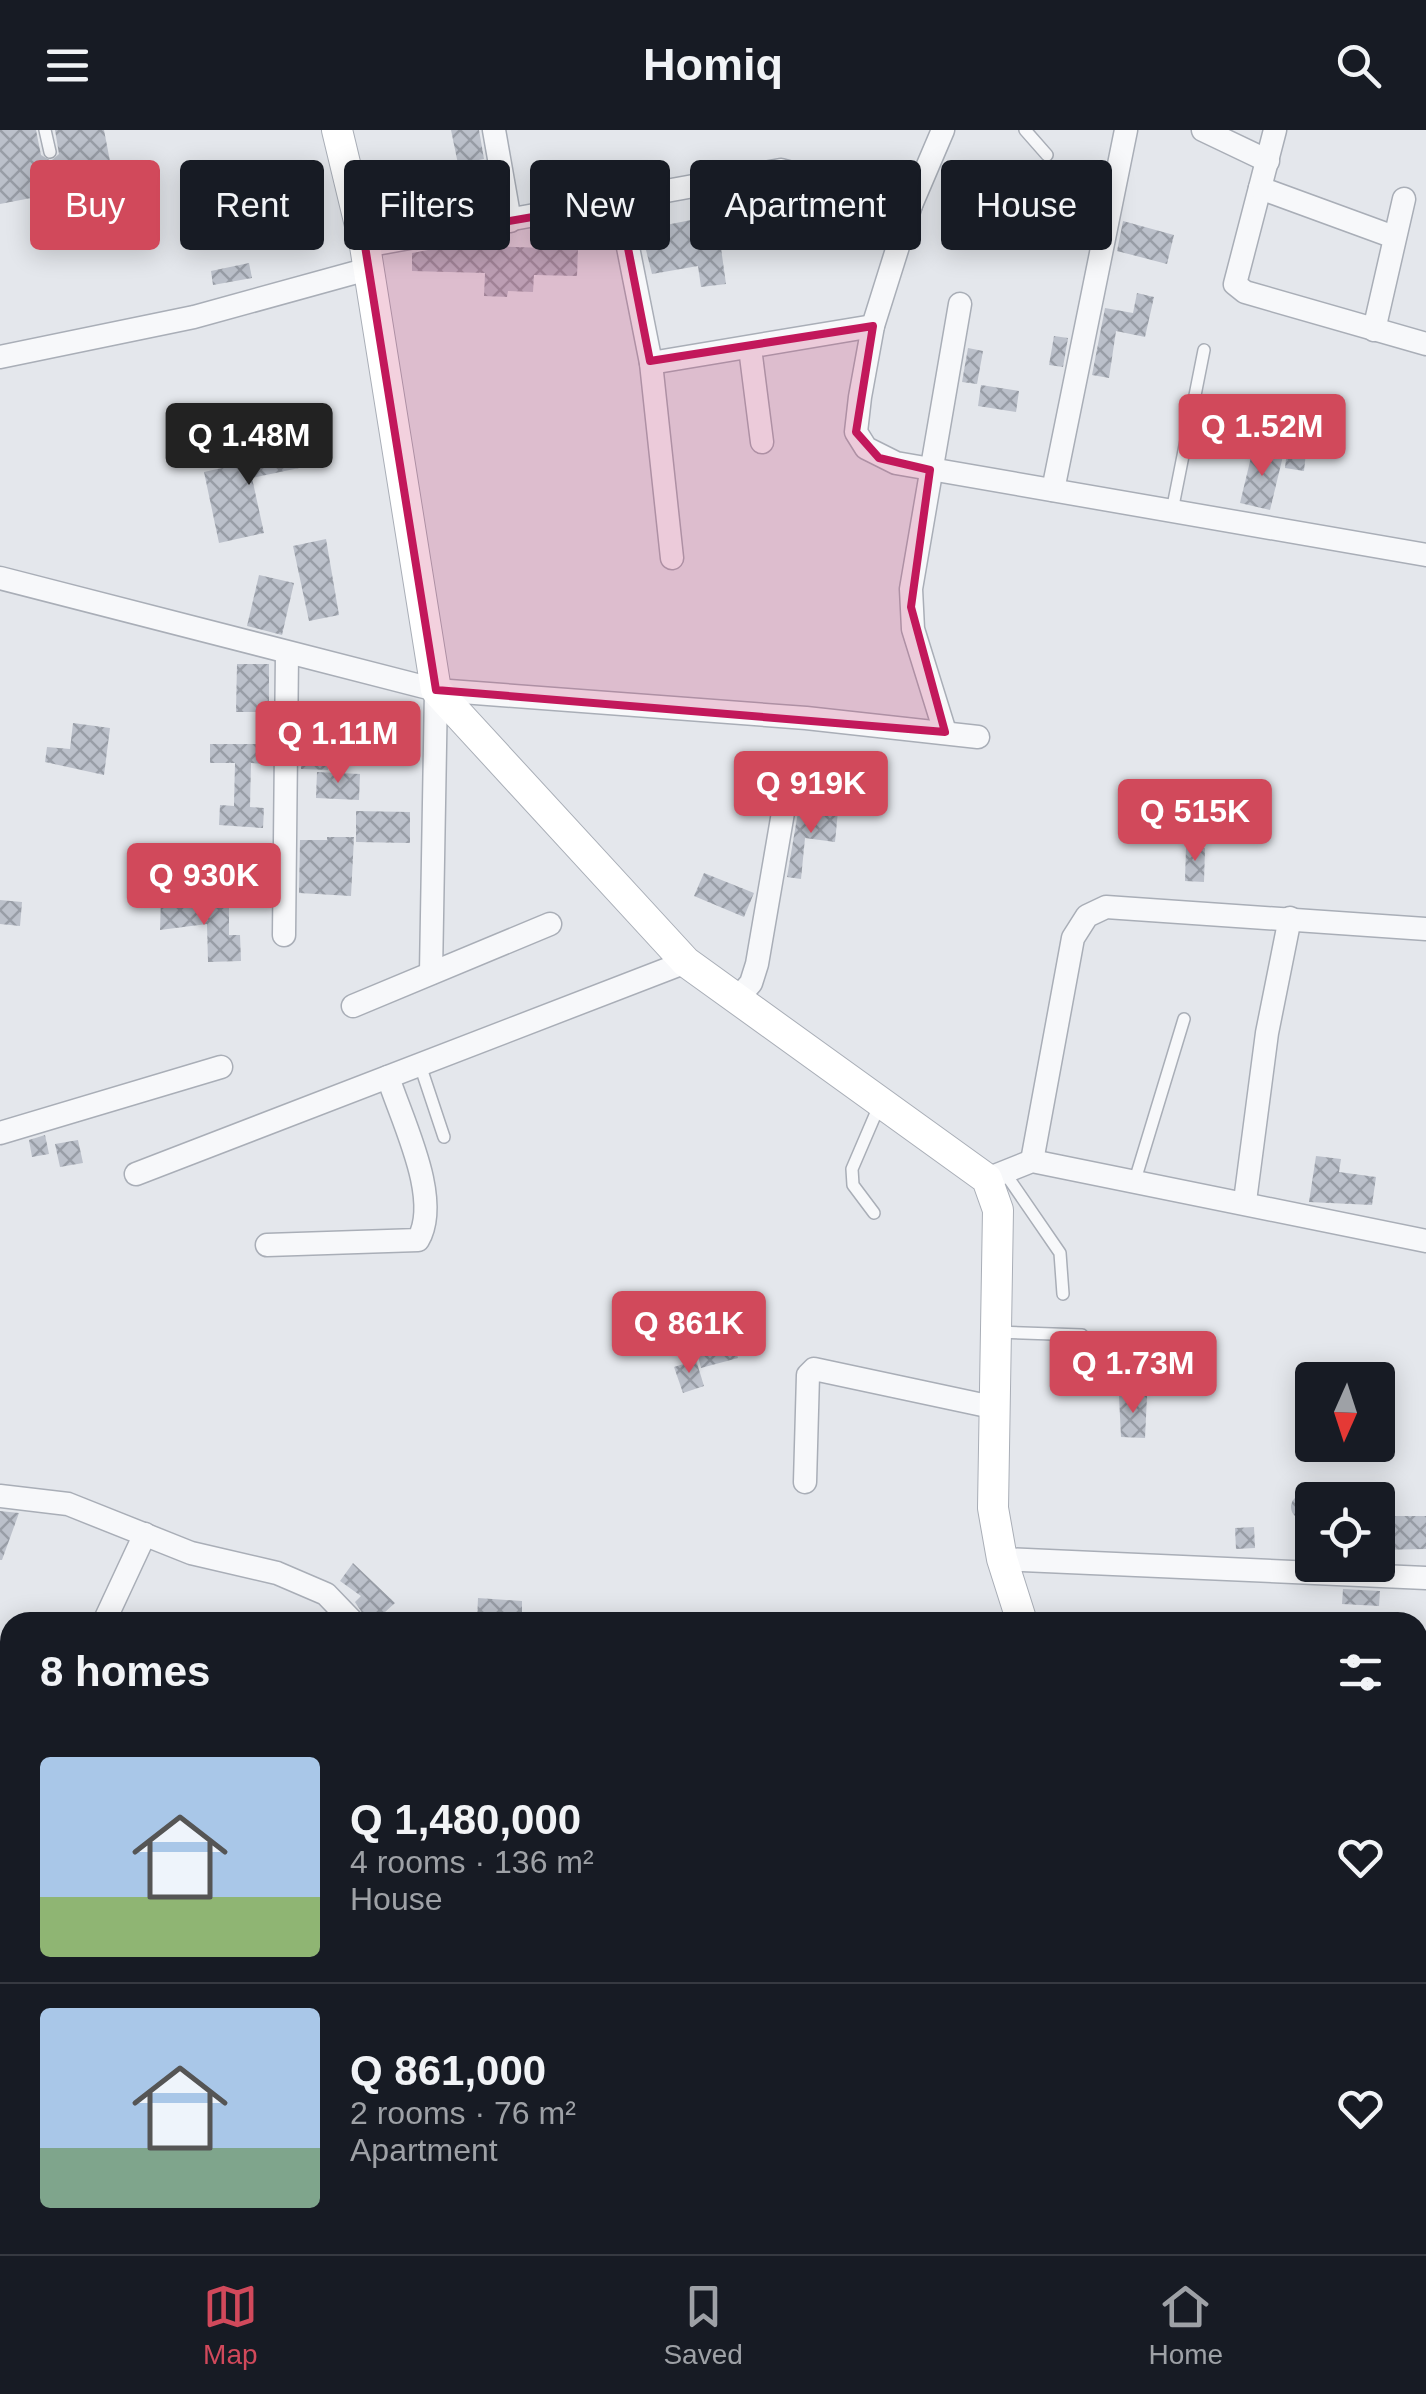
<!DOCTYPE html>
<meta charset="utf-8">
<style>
:root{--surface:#171b24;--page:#20242c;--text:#f1f3f6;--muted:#9ea1a6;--line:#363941;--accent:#d1495b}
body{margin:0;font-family:Arial,sans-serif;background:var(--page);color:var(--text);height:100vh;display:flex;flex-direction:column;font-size:38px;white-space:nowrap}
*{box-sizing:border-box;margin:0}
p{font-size:32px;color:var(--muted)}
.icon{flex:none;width:55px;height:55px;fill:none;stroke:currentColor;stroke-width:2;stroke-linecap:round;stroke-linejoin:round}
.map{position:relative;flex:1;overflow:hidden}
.sheet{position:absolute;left:0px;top:1482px;width:1428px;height:642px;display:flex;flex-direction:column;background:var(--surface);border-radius:30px 30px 0 0;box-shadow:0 5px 25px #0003}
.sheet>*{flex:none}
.hud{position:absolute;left:30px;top:30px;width:1368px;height:90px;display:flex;gap:20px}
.needle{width:65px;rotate:183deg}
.controls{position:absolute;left:1295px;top:1232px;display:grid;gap:20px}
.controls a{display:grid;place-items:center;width:100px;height:100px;border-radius:10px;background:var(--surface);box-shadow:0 5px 25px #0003;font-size:50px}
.price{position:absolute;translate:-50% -85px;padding:0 22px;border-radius:10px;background:var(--accent);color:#fff;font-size:32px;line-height:65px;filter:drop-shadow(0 2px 5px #0008)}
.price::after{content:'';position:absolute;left:50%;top:60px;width:30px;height:22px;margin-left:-15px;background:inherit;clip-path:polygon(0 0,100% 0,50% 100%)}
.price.current{background:#222;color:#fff}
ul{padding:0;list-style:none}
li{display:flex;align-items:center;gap:30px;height:250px;padding:0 40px}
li+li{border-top:2px solid var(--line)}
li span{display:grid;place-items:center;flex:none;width:280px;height:200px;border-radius:10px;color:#555}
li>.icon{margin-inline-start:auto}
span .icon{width:120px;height:120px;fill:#fffc;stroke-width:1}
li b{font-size:42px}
h2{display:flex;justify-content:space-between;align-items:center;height:120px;padding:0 40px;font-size:42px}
.chip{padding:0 35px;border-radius:10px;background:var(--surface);box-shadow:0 5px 25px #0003;font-size:35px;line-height:90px}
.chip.current{background:var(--accent);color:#fff}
header{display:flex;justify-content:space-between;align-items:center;height:130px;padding:0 40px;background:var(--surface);font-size:45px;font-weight:700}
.menu{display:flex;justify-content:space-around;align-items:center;height:140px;border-top:2px solid var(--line);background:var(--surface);font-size:28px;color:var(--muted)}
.menu a{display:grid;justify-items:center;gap:5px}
.menu .current{color:var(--accent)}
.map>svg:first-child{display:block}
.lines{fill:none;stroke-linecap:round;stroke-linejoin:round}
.river{stroke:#9fb4cc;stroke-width:35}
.building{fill:url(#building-cross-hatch)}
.lane-casing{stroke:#a9aeb7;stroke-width:14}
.street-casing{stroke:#a9aeb7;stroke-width:25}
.secondary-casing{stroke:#a9aeb7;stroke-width:32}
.lane{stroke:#f7f8fa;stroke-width:11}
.street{stroke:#f7f8fa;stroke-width:22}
.secondary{stroke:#fff;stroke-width:30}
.marked{fill:#c2185b;fill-opacity:0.2;stroke:#c2185b;stroke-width:8;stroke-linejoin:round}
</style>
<header><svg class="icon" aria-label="menu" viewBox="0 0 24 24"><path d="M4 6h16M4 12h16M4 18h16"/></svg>Homiq<svg class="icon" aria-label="search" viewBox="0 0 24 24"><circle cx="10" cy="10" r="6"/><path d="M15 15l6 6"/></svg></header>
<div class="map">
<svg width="1426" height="2124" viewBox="0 0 1426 2124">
<defs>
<pattern id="building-cross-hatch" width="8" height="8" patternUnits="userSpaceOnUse" patternTransform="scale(2.5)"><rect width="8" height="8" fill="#bbc0ca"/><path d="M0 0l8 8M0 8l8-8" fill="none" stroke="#989da6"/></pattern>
</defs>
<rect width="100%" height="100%" fill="#e4e7ec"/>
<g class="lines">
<g class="river">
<polyline points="769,2115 776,2124"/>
<polyline points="1309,2115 1332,2124"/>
<polyline points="244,2124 263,2115"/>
<polyline points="1067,2124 1087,2115"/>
</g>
</g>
<g class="building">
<polygon points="0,0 36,0 41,25 51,31 59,24 55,0 104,0 114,52 0,74"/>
<polygon points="451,0 479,0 484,29 458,34"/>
<polygon points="746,62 756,111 721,118 726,154 701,157 698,136 652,144 641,100 696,89 694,77"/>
<polygon points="954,75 974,80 966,111 947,106"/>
<polygon points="1123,91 1174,105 1167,134 1117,121"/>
<polygon points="455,115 578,119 577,146 534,145 533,162 508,161 507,167 484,166 485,143 412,141 412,123"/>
<polygon points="249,133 252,148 213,155 211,141"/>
<polygon points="1137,163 1154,167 1145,207 1116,201 1109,248 1092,245 1105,178 1133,183"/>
<polygon points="1054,206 1068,208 1063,237 1049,235"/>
<polygon points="968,218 983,221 977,254 962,252"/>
<polygon points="981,255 1019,261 1016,282 978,276"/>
<polygon points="267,307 271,324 310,311 318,334 252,348 264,403 219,413 204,342 253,331 249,311"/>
<polygon points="1253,319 1283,326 1270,380 1240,373"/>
<polygon points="1287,320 1306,322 1304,341 1285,338"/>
<polygon points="326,409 339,485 309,491 293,416"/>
<polygon points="259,445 294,453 282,505 247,496"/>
<polygon points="237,534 269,534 269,582 236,582"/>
<rect x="360" y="591" width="55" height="30"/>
<polygon points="73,593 110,598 104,645 45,632 47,617 70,619"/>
<polygon points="210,614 265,614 265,634 251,633 250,677 264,678 263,698 219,695 220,675 234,676 235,633 210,633"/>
<polygon points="301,618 329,619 328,640 301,639"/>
<polygon points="317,642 360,644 359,670 316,668"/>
<polygon points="356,681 410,682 410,713 356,712"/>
<polygon points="838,681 835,712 805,708 801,749 787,747 798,682"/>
<polygon points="327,707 354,707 351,766 299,763 300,710 327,710"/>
<polygon points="1186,717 1205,718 1204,752 1185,751"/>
<polygon points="704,743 754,763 744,787 694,766"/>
<polygon points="161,767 178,767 178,777 229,777 229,805 240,805 241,831 208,832 207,794 160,800"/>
<polygon points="0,770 22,772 20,796 0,794"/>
<polygon points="45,1005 49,1024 32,1027 29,1010"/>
<polygon points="78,1010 83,1033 60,1037 55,1014"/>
<polygon points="1316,1026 1341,1029 1339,1042 1376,1047 1372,1075 1309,1072"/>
<polygon points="731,1204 738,1228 701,1238 695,1214"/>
<polygon points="696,1230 704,1256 683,1263 674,1237"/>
<polygon points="1119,1266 1147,1266 1145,1308 1121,1307"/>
<circle cx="1303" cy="1377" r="12"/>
<polygon points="0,1381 19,1383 2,1430 0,1430"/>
<polygon points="1378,1386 1426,1386 1426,1419 1378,1420"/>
<polygon points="1254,1397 1255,1418 1236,1419 1235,1398"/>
<polygon points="353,1433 395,1473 374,1492 368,1492 355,1472 361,1466 340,1451"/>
<polygon points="1343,1459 1380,1461 1379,1476 1342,1474"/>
<polygon points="478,1468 522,1471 522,1490 477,1492"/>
</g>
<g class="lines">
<defs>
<g id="lane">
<polyline points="45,0 50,22"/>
<polyline points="1025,0 1047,25"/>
<polyline points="1172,381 1204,220"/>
<polyline points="420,935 444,1007"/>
<polyline points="1005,1043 1060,1123 1063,1164"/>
<polyline points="1135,1050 1184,889"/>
<polyline points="874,1083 853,1055 852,1039 879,976"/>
<polyline points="996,1202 1082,1205"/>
<polyline points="1418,1696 1426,1700"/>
</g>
<g id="street">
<polyline points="494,0 510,91"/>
<polyline points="943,0 911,75 873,196 860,267 856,302 866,318 896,333 1426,425"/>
<polyline points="1203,0 1268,31"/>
<polyline points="1275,0 1235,154 1245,162 1426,214"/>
<polyline points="1260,58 1394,107"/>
<polyline points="619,72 651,233 672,428"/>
<polyline points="365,116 781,40 911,75"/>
<polyline points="1374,200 1404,69"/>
<polyline points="750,218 762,312"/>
<polyline points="0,227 194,187 368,139"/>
<polyline points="651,233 873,196"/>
<polyline points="1053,360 1126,0"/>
<polyline points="0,448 436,560 806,588 978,607"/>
<polyline points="945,602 913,499 911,459 960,174"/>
<polyline points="284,805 287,524"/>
<polyline points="431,843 436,560"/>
<polyline points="737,869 751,853 757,834 785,671 798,666 840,666"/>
<polyline points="353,876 550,794"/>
<polyline points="0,1003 221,937"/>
<polyline points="1032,1031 1073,808 1087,786 1106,777 1426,799"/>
<polyline points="136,1044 686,832"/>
<polyline points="987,1049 1032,1031 1426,1111"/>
<polyline points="1245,1071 1267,903 1290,788"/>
<path d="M267 1115 418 1110C442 1069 402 991 388 947"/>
<polyline points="805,1352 808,1245 814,1239 992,1277"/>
<polyline points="0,1366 68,1374 191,1423 277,1443 326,1464 353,1492"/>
<polyline points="1002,1429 1426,1448"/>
<polyline points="104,1492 145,1404"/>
<polyline points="1418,1517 1426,1517"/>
<polyline points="10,1906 2,1948 10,1973"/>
</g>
<g id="secondary">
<polyline points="337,0 365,116 436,560 686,832 987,1049 998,1080 993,1378 1002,1429 1022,1492"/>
<polyline points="1408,2115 1426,2120"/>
</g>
</defs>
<use href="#lane" class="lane-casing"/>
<use href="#street" class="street-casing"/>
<use href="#secondary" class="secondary-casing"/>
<use href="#lane" class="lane"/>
<use href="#street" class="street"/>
<use href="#secondary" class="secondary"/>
</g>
<path class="marked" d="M619 72 650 231 873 196 856 302 879 328 930 340 911 477 945 602 436 560 365 116Z"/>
</svg>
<div class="controls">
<a><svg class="needle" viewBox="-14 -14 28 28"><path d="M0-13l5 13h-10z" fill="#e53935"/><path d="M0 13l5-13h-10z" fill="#9ea1a6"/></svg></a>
<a><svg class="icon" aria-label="locate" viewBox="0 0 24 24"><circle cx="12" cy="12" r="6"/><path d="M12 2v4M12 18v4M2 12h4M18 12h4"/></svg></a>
</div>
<b class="price" style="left:1262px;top:349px">Q 1.52M</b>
<b class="price current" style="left:249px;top:358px">Q 1.48M</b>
<b class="price" style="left:338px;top:656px">Q 1.11M</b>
<b class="price" style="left:811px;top:706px">Q 919K</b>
<b class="price" style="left:1195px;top:734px">Q 515K</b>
<b class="price" style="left:204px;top:798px">Q 930K</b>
<b class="price" style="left:689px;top:1246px">Q 861K</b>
<b class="price" style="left:1133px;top:1286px">Q 1.73M</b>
<div class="hud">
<a class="chip current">Buy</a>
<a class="chip">Rent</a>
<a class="chip">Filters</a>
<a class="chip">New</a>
<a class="chip">Apartment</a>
<a class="chip">House</a>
</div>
<section class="sheet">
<h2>8 homes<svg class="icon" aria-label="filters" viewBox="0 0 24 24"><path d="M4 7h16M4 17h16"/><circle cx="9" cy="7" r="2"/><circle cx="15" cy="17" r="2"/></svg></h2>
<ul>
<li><span style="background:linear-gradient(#a9c7e8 70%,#8fb573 0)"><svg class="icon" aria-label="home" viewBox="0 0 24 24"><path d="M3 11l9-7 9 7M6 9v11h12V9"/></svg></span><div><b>Q 1,480,000</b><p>4 rooms · 136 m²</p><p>House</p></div><svg class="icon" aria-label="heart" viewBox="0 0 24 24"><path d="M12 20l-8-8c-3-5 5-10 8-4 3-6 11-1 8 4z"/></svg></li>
<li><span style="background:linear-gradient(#a9c7e8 70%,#7fa58c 0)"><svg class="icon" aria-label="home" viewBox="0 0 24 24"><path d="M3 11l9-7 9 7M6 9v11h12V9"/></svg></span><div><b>Q 861,000</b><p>2 rooms · 76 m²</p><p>Apartment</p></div><svg class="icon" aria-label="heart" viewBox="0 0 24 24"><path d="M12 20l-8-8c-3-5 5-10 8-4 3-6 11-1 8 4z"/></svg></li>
</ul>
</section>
</div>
<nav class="menu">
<a class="current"><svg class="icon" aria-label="map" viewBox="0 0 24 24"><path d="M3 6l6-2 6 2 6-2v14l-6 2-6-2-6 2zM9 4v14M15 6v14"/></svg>Map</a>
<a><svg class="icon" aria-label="saved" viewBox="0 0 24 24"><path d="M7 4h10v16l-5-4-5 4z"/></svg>Saved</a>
<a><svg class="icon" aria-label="home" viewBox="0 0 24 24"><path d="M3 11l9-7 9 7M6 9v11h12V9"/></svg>Home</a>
</nav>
